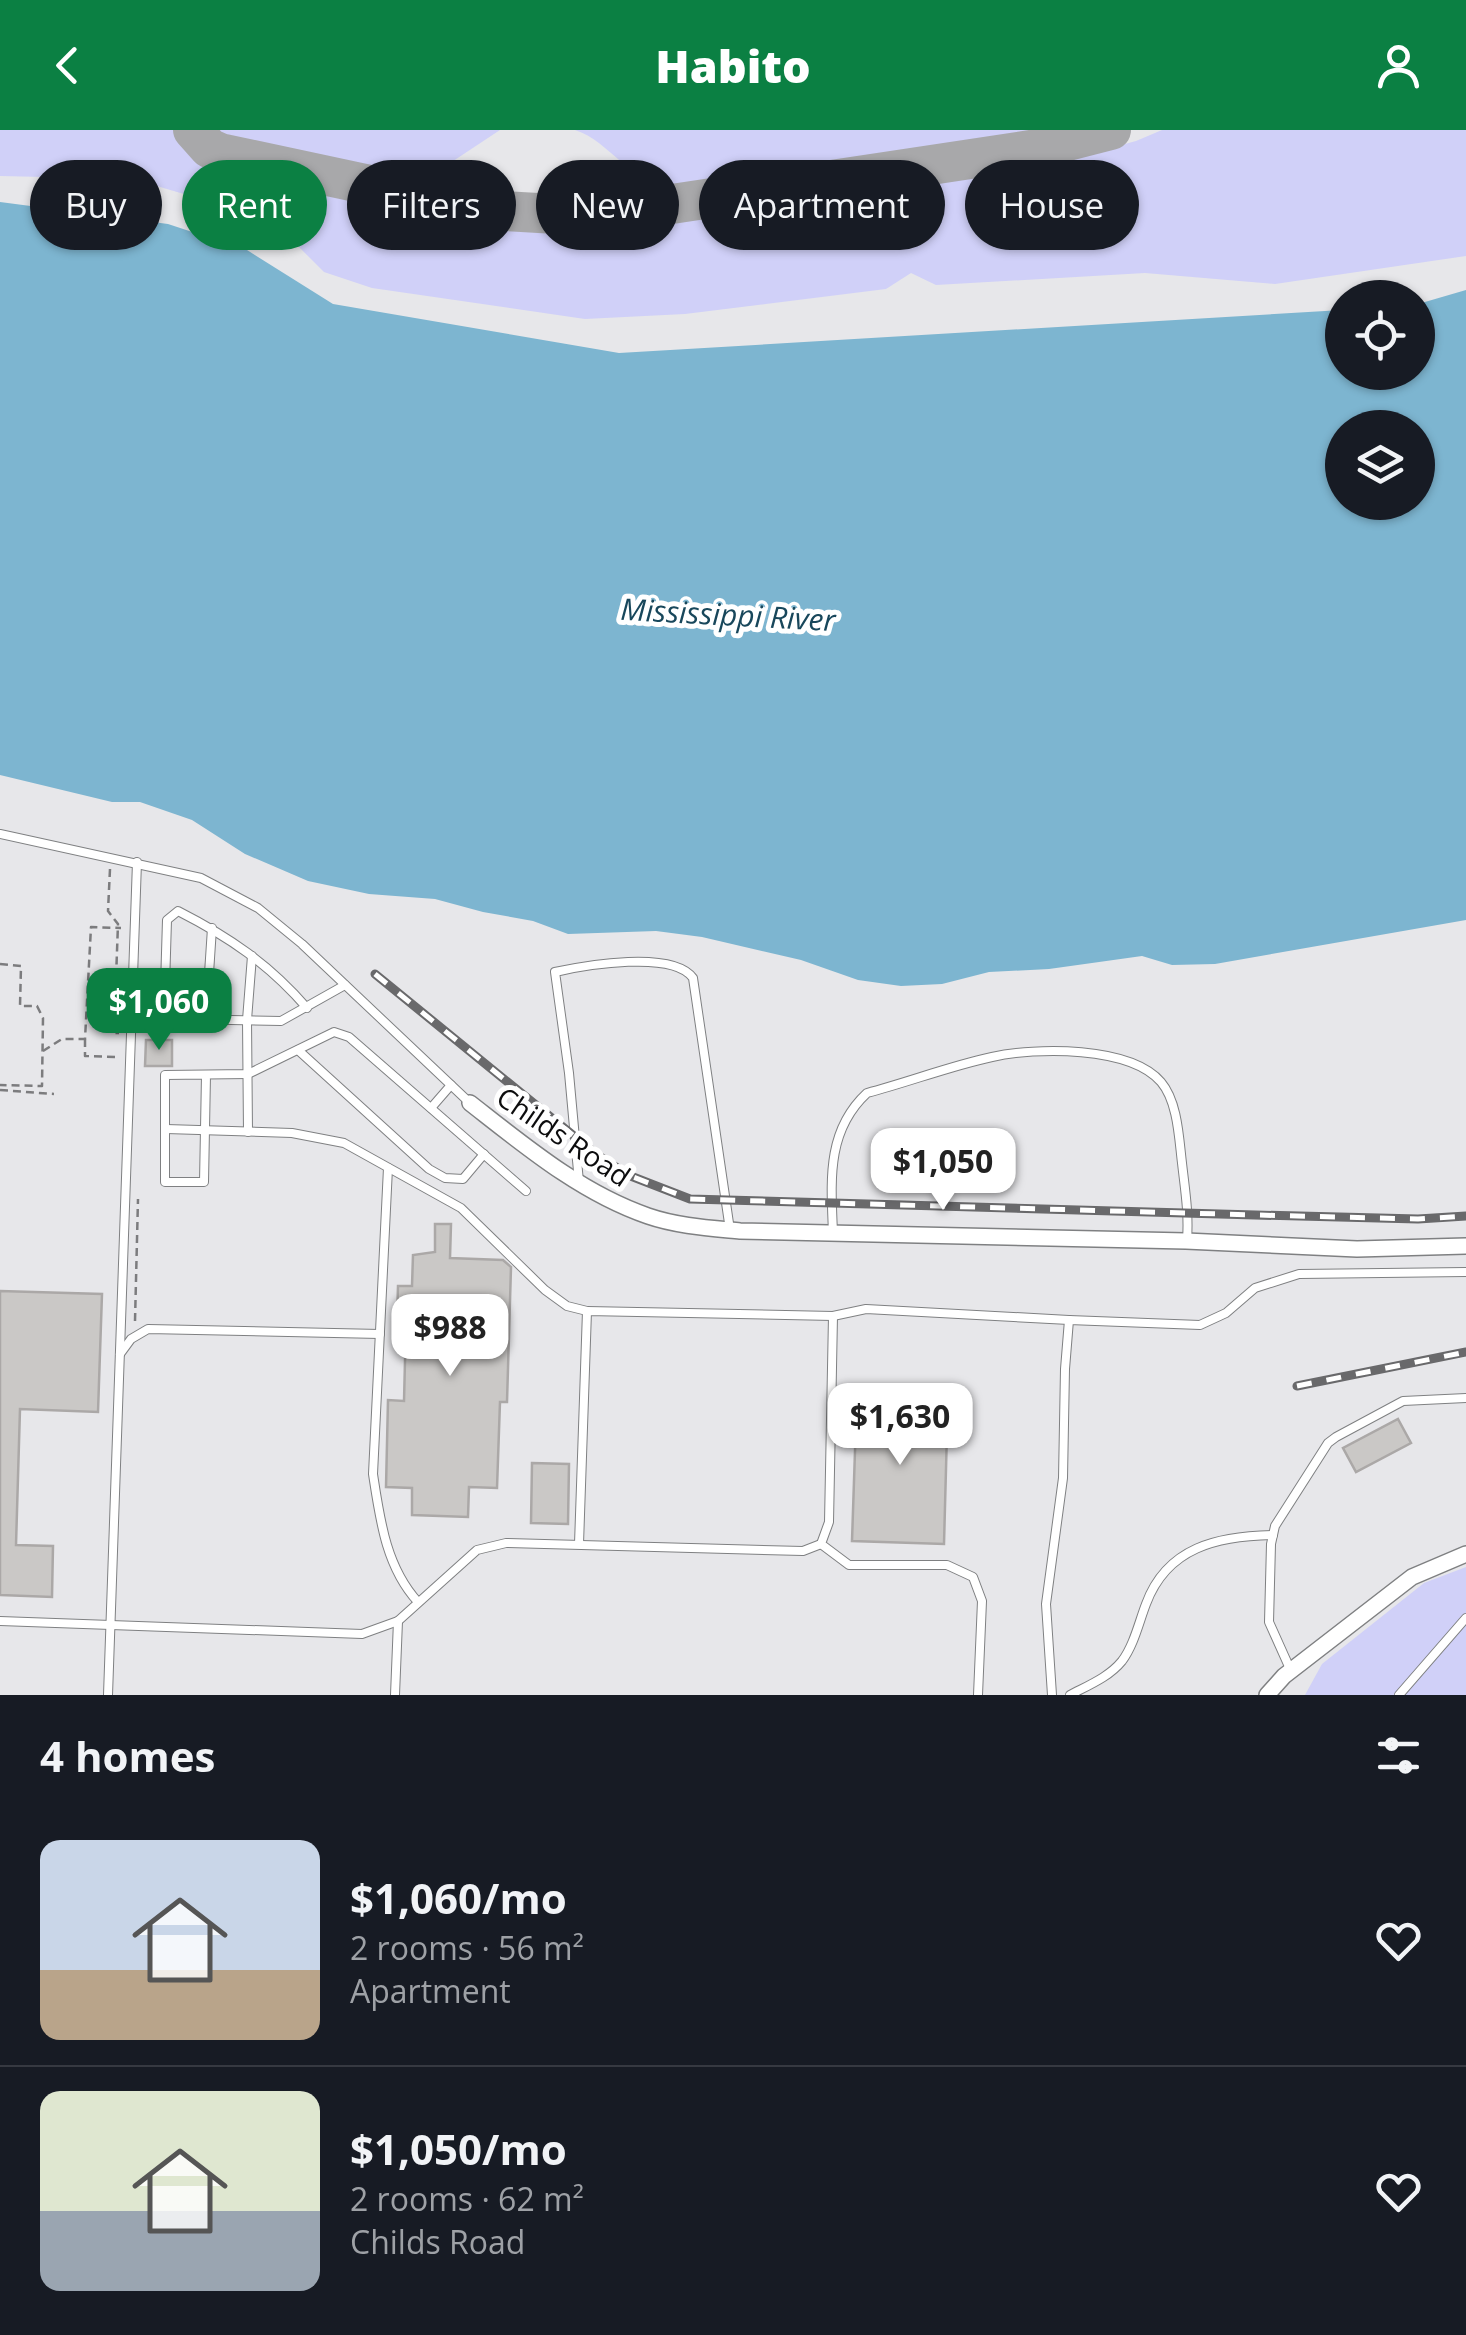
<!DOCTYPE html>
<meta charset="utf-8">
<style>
:root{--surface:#171b24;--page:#242831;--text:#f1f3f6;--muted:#9ea1a6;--line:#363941;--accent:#0b8043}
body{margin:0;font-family:"Open Sans",sans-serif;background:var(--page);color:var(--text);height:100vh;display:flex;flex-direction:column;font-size:38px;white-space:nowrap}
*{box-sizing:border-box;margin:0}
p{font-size:32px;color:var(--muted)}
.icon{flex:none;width:55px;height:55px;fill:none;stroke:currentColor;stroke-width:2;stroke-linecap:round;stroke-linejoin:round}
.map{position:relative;height:1565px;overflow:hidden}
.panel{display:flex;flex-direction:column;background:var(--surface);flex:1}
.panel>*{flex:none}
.guide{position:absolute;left:30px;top:30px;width:1408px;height:90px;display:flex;gap:20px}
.controls{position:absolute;left:1325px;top:150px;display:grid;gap:20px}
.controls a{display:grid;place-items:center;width:110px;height:110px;border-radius:50%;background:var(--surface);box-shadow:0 2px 8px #0004;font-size:50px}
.price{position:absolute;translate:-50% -85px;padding:0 22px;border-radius:20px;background:#fff;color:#222;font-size:32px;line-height:65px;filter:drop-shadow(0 2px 5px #0008)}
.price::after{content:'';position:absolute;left:50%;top:60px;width:30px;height:22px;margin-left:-15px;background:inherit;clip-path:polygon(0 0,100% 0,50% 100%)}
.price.current{background:var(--accent);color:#fff}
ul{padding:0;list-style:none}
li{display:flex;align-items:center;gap:30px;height:250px;padding:0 40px}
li+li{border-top:2px solid var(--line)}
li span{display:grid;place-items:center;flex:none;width:280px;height:200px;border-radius:20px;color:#555}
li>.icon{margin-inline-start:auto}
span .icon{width:120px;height:120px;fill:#fffc;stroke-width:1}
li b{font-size:42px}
h2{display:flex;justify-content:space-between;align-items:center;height:120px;padding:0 40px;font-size:42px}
.pill{padding:0 35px;border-radius:45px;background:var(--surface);box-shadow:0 2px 8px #0004;font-size:35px;line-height:90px}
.pill.current{background:var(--accent);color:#fff}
header{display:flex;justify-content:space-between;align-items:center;height:130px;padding:0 40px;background:var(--accent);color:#fff;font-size:45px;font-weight:800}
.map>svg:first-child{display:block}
.green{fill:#d0d0f8}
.water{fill:#7db5d0;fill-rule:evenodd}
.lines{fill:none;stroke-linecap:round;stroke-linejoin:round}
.taxiway{stroke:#a8a8aa;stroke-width:40}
.building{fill:#cac8c6;stroke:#aba8a7;stroke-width:2.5}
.service-casing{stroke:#7f8082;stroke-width:10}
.minor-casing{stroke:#7f8082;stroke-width:18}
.path{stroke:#7c7c7e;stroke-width:2.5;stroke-dasharray:8 5;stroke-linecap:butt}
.service{stroke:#fff;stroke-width:8}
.minor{stroke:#fff;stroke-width:15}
.rail-casing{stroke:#69696b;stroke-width:9}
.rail{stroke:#fff;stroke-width:5;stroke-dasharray:15;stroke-linecap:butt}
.labels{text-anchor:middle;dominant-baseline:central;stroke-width:10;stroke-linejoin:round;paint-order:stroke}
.street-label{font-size:28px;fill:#0c0c0d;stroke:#fff}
.water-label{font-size:30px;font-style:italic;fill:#18475b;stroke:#fff}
</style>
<header><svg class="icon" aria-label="back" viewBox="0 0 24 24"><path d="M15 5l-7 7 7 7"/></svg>Habito<svg class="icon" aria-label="person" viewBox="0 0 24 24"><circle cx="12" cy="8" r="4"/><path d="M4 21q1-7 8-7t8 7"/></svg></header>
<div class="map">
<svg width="1466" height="1565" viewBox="0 0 1466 1565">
<rect width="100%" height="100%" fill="#e7e7ea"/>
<g class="green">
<polygon points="0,0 174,0 193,26 212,38 495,98 546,101 608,99 1048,35 1136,11 1162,0 1466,0 1466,126 1275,154 1145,143 936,155 911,143 886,159 685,184 585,189 372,158 324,142 294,112 255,85 133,49 0,46"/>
<polygon points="216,0 500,0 426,49 236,9"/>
<path d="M575 0H1045L671 58C634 57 610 11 575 0Z"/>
<polygon points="1466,1437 1466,1565 1305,1565 1322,1534 1424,1453"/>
</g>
<path class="water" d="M0 72 168 94 247 120 333 174 619 223 1342 180V242H1418V174L1466 160V790L1215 834 1172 835 1142 826 1049 839 989 842 942 854 901 856 858 850 801 830 702 807 656 801 568 804 533 791 483 782 435 769 369 764 308 751 245 724 192 690 140 672H112L0 645ZM1342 298H1418V372H1342Z"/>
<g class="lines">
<polyline class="taxiway" points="193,0 209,18 220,23 487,80 573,85 652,77 1037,19 1111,0"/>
</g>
<g class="building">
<polygon points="146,910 172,910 172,936 145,936"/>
<polygon points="435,1094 451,1094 450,1128 503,1130 511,1137 507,1272 500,1272 497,1358 469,1357 468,1387 412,1385 412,1358 386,1357 388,1270 404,1271 406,1191 397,1190 398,1156 412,1156 413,1125 435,1122"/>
<polygon points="0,1161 102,1164 98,1282 20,1279 16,1415 53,1416 52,1467 0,1465"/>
<polygon points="857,1261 948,1264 944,1414 852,1411"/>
<polygon points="1398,1289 1411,1313 1356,1342 1343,1318"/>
<polygon points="532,1333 569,1334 568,1394 531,1393"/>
</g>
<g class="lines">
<defs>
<g id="service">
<polyline points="0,704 201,748 258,778 302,814 470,973"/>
<polyline points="131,888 281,891 345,855"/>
<path d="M164 889 167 790 178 781C229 807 269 834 307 878"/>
<polyline points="206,889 212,798"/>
<polyline points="298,920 429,1039 445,1048 463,1049 484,1024"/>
<polyline points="206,945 204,1052 165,1052 165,945 248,944 334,902 349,907 526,1061"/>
<polyline points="431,978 451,955"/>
<polyline points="166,999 292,1003 344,1013 461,1078 545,1160 567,1176 587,1181"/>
<polyline points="248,1002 247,890 252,826"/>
<path d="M388 1038 373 1344C380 1390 386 1437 418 1472"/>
<path d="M579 1052 569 943 555 842C586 835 673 820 693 848L730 1100"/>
<path d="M833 1103C831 1051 826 1001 867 963 909 952 950 936 992 927 1036 917 1130 916 1161 952 1178 972 1179 1009 1182 1033 1185 1060 1189 1083 1187 1110"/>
<polyline points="833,1186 829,1392 821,1414 849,1435 947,1435 973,1447 982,1471 978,1565"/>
<polyline points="120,1224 131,1209 148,1199 380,1204"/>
<polyline points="579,1414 587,1181 833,1186 866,1179 1069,1190"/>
<polyline points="0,1491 362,1504 398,1491 477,1420 506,1413 803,1421 821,1414"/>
<polyline points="1291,1541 1269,1492 1271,1414 1275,1396 1328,1313 1336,1307 1403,1271 1466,1268"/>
<polyline points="108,1565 137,732"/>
<polyline points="395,1565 398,1491"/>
<polyline points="1052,1565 1046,1474 1063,1348 1065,1239 1069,1190 1200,1195 1226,1183 1255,1158 1299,1144 1466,1142"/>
<path d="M1070 1565C1089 1555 1109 1547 1122 1531 1134 1515 1139 1492 1146 1474 1167 1417 1218 1406 1273 1405"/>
<polyline points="1399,1565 1466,1488"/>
</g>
<g id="minor">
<path d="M470 973C525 1016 581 1063 648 1086 677 1096 709 1098 740 1101L1186 1111 1357 1119 1466 1116"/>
<polyline points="1267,1565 1284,1546 1412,1447 1466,1424"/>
</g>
</defs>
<use href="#service" class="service-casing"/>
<use href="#minor" class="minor-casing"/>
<g class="path">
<polyline points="110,739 108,781 118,794 114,903 119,903"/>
<polyline points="0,834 21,836 20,876 37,876 43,888 42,956 0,955"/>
<polyline points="85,909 85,926 117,927"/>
<polyline points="43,921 62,909 85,909 91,797 121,798"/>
<polyline points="0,960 54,964"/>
<polyline points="135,1191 138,1069"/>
</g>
<use href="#service" class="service"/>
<use href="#minor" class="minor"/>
<defs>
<g id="rail">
<polyline points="375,844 596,1024 628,1045 690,1069 1255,1085 1418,1089 1466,1086"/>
<polyline points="1297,1256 1466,1222"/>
</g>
</defs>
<use href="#rail" class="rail-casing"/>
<use href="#rail" class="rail"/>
</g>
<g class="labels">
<g class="street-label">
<text transform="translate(564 1006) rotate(34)">Childs Road</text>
</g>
<g class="water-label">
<text transform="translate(728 484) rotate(3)">Mississippi River</text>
</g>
</g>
</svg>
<div class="controls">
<a><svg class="icon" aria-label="locate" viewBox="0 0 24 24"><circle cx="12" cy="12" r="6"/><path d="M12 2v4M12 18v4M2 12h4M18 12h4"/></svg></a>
<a><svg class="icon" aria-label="layers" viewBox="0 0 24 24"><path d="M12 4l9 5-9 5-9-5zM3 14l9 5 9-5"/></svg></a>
</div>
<b class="price current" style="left:159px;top:923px">$1,060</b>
<b class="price" style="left:943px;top:1083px">$1,050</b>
<b class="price" style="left:450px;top:1249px">$988</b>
<b class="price" style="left:900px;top:1338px">$1,630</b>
<div class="guide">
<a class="pill">Buy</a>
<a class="pill current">Rent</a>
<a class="pill">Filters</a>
<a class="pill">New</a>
<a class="pill">Apartment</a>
<a class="pill">House</a>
</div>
</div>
<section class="panel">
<h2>4 homes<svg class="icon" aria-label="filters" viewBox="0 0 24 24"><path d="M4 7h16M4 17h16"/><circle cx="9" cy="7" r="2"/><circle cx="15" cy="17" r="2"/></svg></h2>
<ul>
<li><span style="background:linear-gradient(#c9d6e8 65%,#b9a48a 0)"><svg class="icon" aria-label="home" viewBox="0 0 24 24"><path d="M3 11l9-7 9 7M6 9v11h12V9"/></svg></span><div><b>$1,060/mo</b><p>2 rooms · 56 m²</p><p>Apartment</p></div><svg class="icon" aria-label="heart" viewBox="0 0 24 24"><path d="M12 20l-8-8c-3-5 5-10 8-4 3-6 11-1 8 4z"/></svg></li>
<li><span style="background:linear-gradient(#dfe7d0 60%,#9aa5b1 0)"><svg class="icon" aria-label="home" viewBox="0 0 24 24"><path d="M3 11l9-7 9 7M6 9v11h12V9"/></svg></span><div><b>$1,050/mo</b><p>2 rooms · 62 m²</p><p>Childs Road</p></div><svg class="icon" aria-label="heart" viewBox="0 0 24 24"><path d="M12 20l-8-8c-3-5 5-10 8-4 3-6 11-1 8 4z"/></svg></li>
</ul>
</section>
